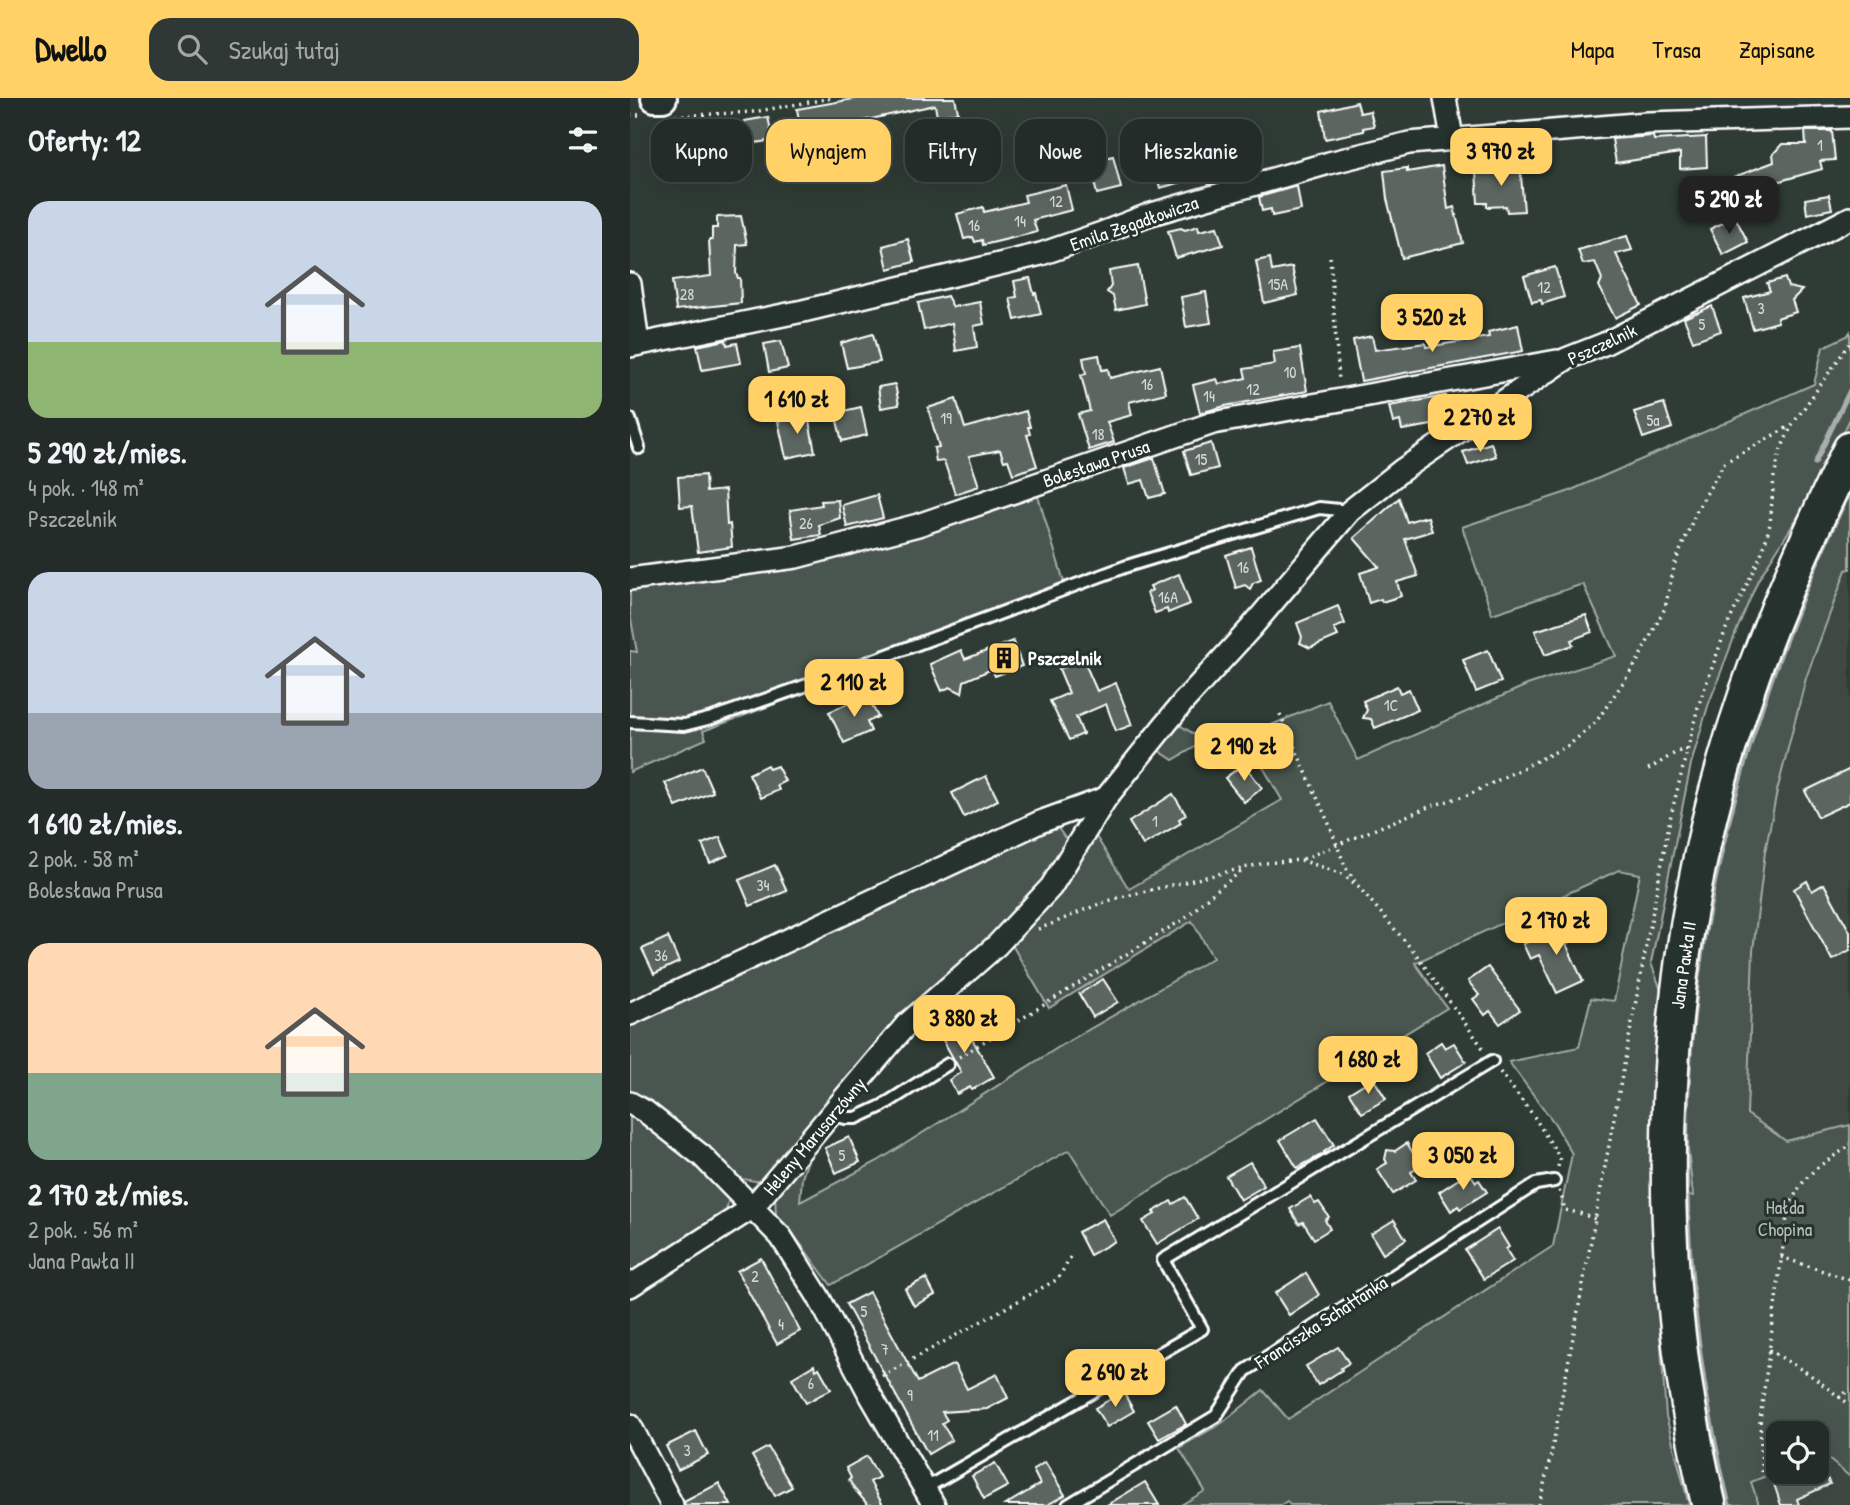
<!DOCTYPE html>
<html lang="pl">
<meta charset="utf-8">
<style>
:root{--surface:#232c28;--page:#2f3834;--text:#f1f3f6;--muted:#a3a7a8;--line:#404845;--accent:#ffd166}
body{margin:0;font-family:"Patrick Hand",sans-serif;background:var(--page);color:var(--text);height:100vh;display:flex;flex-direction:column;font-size:26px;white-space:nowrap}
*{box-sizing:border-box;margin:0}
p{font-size:23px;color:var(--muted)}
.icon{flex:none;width:38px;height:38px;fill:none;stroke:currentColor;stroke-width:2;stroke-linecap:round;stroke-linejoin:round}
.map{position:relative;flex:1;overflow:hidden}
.panel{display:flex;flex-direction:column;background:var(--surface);width:630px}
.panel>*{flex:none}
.banner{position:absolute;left:21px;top:21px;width:665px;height:63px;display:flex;gap:14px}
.tools{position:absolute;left:1136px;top:1323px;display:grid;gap:14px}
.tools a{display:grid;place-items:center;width:63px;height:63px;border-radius:14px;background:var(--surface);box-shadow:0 7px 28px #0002,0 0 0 2px var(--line);font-size:35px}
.price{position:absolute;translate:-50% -60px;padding:0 16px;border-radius:14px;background:var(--accent);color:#111;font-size:23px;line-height:46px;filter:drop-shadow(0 2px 4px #0008)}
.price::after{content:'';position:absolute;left:50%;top:42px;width:21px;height:16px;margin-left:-10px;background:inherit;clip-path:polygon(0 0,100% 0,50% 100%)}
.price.on{background:#222;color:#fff}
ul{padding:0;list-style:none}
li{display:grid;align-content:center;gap:14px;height:371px;padding:0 28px}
li span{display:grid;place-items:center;height:217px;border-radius:21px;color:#555}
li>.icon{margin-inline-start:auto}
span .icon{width:126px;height:126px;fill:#fffc;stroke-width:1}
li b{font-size:30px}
h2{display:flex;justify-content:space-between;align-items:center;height:84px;padding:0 28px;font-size:30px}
.chip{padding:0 24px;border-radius:21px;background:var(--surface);box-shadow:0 7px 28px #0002,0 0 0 2px var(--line);font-size:24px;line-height:63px}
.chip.on{background:var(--accent);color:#111}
header{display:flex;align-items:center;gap:42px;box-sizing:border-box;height:98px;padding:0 35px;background:var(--accent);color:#111}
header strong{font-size:33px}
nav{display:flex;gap:38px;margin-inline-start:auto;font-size:24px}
.search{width:490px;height:63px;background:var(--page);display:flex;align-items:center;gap:18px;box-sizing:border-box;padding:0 24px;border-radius:21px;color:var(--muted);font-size:26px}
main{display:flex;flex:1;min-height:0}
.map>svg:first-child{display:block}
.built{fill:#3c4842}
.green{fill:#4a544f;stroke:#a4aaa7;stroke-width:2}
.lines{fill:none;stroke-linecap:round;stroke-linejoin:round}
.stream{stroke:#a9afac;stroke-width:5}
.building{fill:#5b6661;stroke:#fff;stroke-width:2}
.service-casing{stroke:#fff;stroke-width:16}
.minor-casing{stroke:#fff;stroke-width:26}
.tertiary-casing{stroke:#fff;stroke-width:32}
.primary-casing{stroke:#fff;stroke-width:38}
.path{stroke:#fff;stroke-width:3.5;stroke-dasharray:2 5;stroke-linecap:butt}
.service{stroke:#26332d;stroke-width:10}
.minor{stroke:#26332d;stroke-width:21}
.tertiary{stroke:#26332d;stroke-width:26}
.primary{stroke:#26332d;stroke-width:33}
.labels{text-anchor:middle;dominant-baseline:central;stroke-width:6;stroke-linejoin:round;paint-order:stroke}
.number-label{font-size:16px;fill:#d6d9d8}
.street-label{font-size:19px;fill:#fff;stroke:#26332d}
.poi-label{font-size:19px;font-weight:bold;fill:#fff;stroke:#26332d;text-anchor:start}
.park-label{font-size:19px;fill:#b7bbb9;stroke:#26332d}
</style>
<header>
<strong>Dwello</strong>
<div class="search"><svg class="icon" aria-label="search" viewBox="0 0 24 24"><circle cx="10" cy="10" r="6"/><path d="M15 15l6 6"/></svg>Szukaj tutaj</div>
<nav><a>Mapa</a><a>Trasa</a><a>Zapisane</a></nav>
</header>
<main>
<section class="panel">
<h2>Oferty: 12<svg class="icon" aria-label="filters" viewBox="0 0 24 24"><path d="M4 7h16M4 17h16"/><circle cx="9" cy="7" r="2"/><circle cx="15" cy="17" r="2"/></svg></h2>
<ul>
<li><span style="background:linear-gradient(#c9d6e8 65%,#8fb573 0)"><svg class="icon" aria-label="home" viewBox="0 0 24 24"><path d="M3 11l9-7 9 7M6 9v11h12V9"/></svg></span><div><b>5 290 zł/mies.</b><p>4 pok. · 148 m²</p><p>Pszczelnik</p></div></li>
<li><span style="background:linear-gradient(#c9d6e8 65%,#9aa5b1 0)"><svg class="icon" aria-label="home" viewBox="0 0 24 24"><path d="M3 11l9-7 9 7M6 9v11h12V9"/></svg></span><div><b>1 610 zł/mies.</b><p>2 pok. · 58 m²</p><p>Bolesława Prusa</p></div></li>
<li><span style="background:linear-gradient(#ffd9b3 60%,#7fa58c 0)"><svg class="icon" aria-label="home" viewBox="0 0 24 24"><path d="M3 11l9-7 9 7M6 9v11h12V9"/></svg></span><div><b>2 170 zł/mies.</b><p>2 pok. · 56 m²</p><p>Jana Pawła II</p></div></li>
</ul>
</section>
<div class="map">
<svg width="1220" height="1407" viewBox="0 0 1220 1407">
<rect width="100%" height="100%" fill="#2f3b35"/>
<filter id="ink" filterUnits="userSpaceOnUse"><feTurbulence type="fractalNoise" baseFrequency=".0143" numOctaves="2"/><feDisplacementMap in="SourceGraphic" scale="14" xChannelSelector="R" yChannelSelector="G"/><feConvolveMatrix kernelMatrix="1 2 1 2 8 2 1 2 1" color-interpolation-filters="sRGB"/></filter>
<g filter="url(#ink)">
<g class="built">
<polygon points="1220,471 1220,1027 1156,1043 1117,1016 1123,853 1135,754 1147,693 1176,580 1216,472"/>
<polygon points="1191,1355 1219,1378 1220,1377 1220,1407 1129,1407 1121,1384 1148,1373 1186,1374 1187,1357"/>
</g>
<g class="green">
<polygon points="1220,234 1220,321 1188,387 1128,482 1108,529 1078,608 1061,666 1021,865 1032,895 1025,1129 1029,1221 1036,1318 1059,1407 660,1407 657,1403 651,1407 551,1407 575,1393 549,1350 592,1325 633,1292 658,1321 923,1148 942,1056 925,1026 879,964 949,949 961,900 984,903 1010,776 989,772 785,865 817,910 480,1117 439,1052 201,1187 163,1136 146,1117 145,1098 181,1053 172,1080 170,1104 248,1063 432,947 583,860 562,823 419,910 382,847 428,795 465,737 499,791 652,702 615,638 698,603 728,662 897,587 986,558 953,486 862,516 832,429 937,394 1184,286 1193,249 1217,238"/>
<polygon points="1220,394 1220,471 1216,472 1176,580 1147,693 1135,754 1123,853 1117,1016 1156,1043 1220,1027 1220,1377 1219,1378 1191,1355 1187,1357 1186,1335 1148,1335 1148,1373 1121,1384 1129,1407 1093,1407 1066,1273 1051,1097 1063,1098 1055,1023 1058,960 1072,840 1098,728 1130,616 1169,505"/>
<polygon points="407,395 438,497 73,633 76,641 0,674 0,553 7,554 0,516 0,485 110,477 204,461"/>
<polygon points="548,626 575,643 543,662 525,650"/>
<polygon points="428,730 437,743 411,788 132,1084 112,1081 77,1051 0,996 0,925 413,731"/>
<polygon points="0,1014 67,1065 99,1099 96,1114 0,1177"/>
</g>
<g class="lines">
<g class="stream">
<polyline points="1185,365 1220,292"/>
<path d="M1099 1407C1054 1224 1043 1025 1074 839 1101 684 1152 533 1220 392"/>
</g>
</g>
<g class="building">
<polygon points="229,0 325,0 328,14 307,19 305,7 209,28 219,72 194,78 186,38 172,41 167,11"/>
<polygon points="727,4 730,15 740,13 744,28 733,30 734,33 695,41 691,13"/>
<polygon points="138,19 143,42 119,46 114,23"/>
<polygon points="45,27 84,27 84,57 46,57"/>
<polygon points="1175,33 1202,33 1205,62 1190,63 1192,71 1136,87 1139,96 1094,109 1085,86 1144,64 1143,56 1152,46 1176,46"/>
<polygon points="1023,38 1024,42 1076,39 1077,69 1050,71 1050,55 986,65 982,41"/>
<polygon points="544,39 556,83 530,90 524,65 535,62 530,42"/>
<polygon points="483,58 491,90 467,96 459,64"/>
<polygon points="297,61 302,77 285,82 281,66"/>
<polygon points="890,66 894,113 877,114 876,108 857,109 857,105 848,105 846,73 874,71 874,67"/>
<polygon points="812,68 818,111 824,109 833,145 772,160 757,101 754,73 777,70 777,74"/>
<polygon points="436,87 442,112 403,122 407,134 353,147 352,142 345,144 343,139 334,141 327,116 353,109 354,114 396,104 394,97"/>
<polygon points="667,88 671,112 642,118 641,111 632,113 629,99"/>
<polygon points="1199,97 1202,111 1177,116 1175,101"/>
<polygon points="111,118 117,146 107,147 106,175 108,180 110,180 111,205 46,212 42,183 81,178 79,142 82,142 82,130 87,130 87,119"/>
<polygon points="1105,119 1118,144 1093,157 1080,131"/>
<polygon points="568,128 569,133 587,129 593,147 546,160 538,133 551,130 555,132"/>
<polygon points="997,138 1002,152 986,156 1011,207 985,220 969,188 972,181 965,164 953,166 948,152"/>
<polygon points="278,141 284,164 258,171 253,148"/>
<polygon points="640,160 642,173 662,169 668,197 634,205 626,163"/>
<polygon points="508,168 515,206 486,212 483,198 477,194 481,188 479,173"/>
<polygon points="925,169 934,199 912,206 911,202 902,204 894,178"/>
<polygon points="400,180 404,196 406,195 411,216 385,222 380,200 387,199 384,183"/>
<polygon points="1155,180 1158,189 1172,192 1162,202 1166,214 1147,220 1148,224 1123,231 1114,200 1140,193 1137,185"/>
<polygon points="576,194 581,225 556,229 551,199"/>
<polygon points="317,198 323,209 350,204 354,226 344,228 347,249 326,253 322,225 294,232 288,205"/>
<polygon points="1082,208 1091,233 1063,243 1054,220"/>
<polygon points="888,227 893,253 731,283 723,242 742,238 745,252 795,245 796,249 859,239 858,234"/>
<polygon points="243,236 250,264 217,270 211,245"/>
<polygon points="96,242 97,247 107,245 111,265 72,272 67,248"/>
<polygon points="151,243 158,270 139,274 134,246"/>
<polygon points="670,250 677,293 595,308 570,315 563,287 587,281 589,286 616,280 614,271 645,266 643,254"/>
<polygon points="469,257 472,272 478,271 480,280 530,268 536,295 499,304 502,317 477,324 484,344 459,352 448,316 460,313 451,277 456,276 453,260"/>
<polygon points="265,286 269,307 251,310 248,289"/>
<polygon points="816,298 820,324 772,332 770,323 763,325 759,308"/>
<polygon points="326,301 335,330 396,313 400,329 398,329 400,336 397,337 407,368 383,376 378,362 374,363 370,352 339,358 349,388 325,396 314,363 306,364 304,350 309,349 298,310"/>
<polygon points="1034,305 1042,330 1013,340 1004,314"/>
<polygon points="231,309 237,337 212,343 205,315"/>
<polygon points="178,317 185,354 156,360 148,323"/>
<polygon points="581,345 588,370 561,377 554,353"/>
<polygon points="861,345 866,358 838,367 833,354"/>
<polygon points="524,360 535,396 519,400 513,382 499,386 494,370"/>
<polygon points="75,377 76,394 95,392 97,427 100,426 102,449 68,454 62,408 50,409 48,379"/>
<polygon points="247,397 253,420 217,429 212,407"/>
<polygon points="769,400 777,424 793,419 793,420 798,419 802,433 775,441 788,478 767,484 771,498 752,504 751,501 739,505 730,475 749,469 724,440"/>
<polygon points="208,402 210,420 189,427 191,437 164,441 160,412 192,407 191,403"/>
<polygon points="621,449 631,482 623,485 620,491 615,487 606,490 596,457"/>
<polygon points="549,476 560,506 538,515 537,511 525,515 517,495 522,492 520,488"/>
<polygon points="708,508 715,526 704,530 708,538 680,550 670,545 672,539 667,525"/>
<polygon points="956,517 962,534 941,542 943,547 915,557 905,533"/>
<polygon points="383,543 392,568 365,578 362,571 334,583 332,595 320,589 312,593 300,566 331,552 335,561"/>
<polygon points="858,552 871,584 846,594 833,562"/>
<polygon points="453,561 467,593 486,585 502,627 486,633 476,606 446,619 453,636 439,642 420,603 439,595 429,571"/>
<polygon points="767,588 770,595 779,591 788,612 745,630 741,621 733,620 737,612 733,603"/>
<polygon points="237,597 248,619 237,624 241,633 214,645 199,614"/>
<polygon points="614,666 632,690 614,704 595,680"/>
<polygon points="137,667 139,671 147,668 155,683 147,687 149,692 131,700 119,676"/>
<polygon points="72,669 83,694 46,709 35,685"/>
<polygon points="1220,671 1220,704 1188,719 1175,693"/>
<polygon points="356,678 368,702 334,719 322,695"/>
<polygon points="543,696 556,717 549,721 551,725 513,747 499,724"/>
<polygon points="90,739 98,757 80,765 72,746"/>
<polygon points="145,767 157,793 120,808 109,782"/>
<polygon points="1177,783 1182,793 1194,786 1220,834 1220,852 1202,862 1164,791"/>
<polygon points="938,825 945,841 936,846 953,883 927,895 909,857 900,861 893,846"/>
<polygon points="38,839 49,864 24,876 12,851"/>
<polygon points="858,869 890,912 870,926 860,913 855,917 843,901 849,897 838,883"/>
<polygon points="473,881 488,904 463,919 449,896"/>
<polygon points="327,915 364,979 342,992 340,989 327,996 319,982 331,974 305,928"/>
<polygon points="811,944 815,950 824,945 836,964 810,980 795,955"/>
<polygon points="743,980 756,1001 732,1015 719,995"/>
<polygon points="687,1020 704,1047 694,1054 695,1055 667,1070 650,1042"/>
<polygon points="219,1039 230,1064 206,1075 195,1050"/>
<polygon points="777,1045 791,1068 781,1074 786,1082 763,1096 747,1071 757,1065 755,1061 757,1052 765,1053"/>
<polygon points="620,1064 634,1088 610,1102 596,1078"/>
<polygon points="839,1074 846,1084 849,1082 857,1094 830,1111 828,1108 821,1113 809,1094"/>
<polygon points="555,1099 568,1121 527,1146 513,1123 525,1116 523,1114 541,1103 543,1106"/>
<polygon points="680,1099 685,1106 689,1104 699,1119 695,1122 700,1131 684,1141 673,1124 669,1126 660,1111"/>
<polygon points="473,1121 485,1143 460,1157 448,1134"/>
<polygon points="764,1122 776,1141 753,1156 741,1136"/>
<polygon points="868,1131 879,1149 876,1151 883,1163 854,1181 835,1152"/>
<polygon points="131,1160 170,1233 147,1246 107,1173"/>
<polygon points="676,1175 689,1197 659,1217 645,1195"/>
<polygon points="296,1180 305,1197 284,1208 275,1191"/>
<polygon points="239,1194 288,1284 324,1266 337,1291 367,1276 378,1300 357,1311 312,1314 317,1322 312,1325 322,1342 298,1356 216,1206"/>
<polygon points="708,1249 719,1265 711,1270 712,1272 688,1287 676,1268"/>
<polygon points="184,1267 186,1272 189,1270 201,1291 176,1305 162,1280"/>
<polygon points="493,1294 504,1313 477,1329 465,1310"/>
<polygon points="546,1307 556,1326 529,1341 518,1323"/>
<polygon points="66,1333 78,1357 48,1372 36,1348"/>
<polygon points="138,1349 162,1389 145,1398 122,1358"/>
<polygon points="237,1358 249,1379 240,1384 253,1407 238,1407 225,1392 219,1382 221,1380 216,1370"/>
<polygon points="415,1364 435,1397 417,1407 375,1407 410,1386 403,1372"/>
<polygon points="365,1365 378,1388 354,1401 342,1378"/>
<polygon points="1170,1374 1194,1374 1200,1386 1167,1401 1169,1407 1151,1407 1144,1386 1171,1377"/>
<polygon points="515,1384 529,1407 477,1407"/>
<polygon points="89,1385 101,1407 55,1407 54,1404"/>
</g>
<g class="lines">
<defs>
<g id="service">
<polyline points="0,321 9,350"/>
<polyline points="0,624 54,627 82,620 180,586 497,468 689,410 720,413"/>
<polyline points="202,1017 215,1020 226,1020 252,1008 318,966"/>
<polyline points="294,1391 572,1231 533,1162 862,963"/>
<polyline points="438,1407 586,1318 615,1273 906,1086 924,1083"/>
</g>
<g id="minor">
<polyline points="815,0 822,40"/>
<polyline points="0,186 8,246"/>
<polyline points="0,248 173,213 411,156 469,136 518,117 699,65 779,45 1018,25 1220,19"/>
<polyline points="0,481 166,459 288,427 583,325 927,263"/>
<polyline points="0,916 410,724 476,700"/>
<polyline points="0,1005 16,1014 72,1058 151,1139 188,1198 238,1293 304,1407"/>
<polyline points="0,1188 122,1110 276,927 367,847 421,789 476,700 554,603 620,531 720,413 772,372 936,261 974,246 1220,120"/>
<polyline points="0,1327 42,1407"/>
</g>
<polyline id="tertiary" points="25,0 33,0"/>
<path id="primary" d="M1079 1407C1014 1140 1027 853 1117 593 1145 510 1182 430 1220 351"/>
</defs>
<use href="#service" class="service-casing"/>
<use href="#minor" class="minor-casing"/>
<use href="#tertiary" class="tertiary-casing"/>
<use href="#primary" class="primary-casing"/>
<g class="path">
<polyline points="0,17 12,17"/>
<polyline points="45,18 123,14 202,0"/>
<polyline points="700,159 709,283"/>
<polyline points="650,616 699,726 715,768 725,783"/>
<path d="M1018 671C1032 665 1043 653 1058 651"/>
<polyline points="673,761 801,708 838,697 939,647 966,624 1007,564 1035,510 1045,465 1067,412 1094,365 1160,328"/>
<path d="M408 831C436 821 462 807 491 799L635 765 671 762 712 776 728 788 785 855 855 953"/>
<polyline points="329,959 557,819 578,799 614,771"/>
<polyline points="870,974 903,1017 930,1060 928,1069"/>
<path d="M929 1093C933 1100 933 1107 935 1112L949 1115 965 1121"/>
<polyline points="1151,1159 1220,1182"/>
<polyline points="1139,1252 1179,1276 1220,1307"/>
<polyline points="252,1278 428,1181 442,1156"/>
<polyline points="1209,1300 1220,1291"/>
<path d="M1132 1374 1130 1322 1158 1111C1175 1074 1187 1069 1220 1048"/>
<polyline points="909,1407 921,1357 1040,721 1068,609 1097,528 1130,459 1136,441 1140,426 1144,379 1151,351 1162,327 1220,245"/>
</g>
<use href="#service" class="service"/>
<use href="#minor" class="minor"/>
<use href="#tertiary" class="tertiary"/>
<use href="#primary" class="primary"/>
</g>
</g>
<defs>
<symbol id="building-square" viewBox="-11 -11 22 22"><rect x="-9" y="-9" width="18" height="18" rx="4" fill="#ffd166" stroke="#26332d"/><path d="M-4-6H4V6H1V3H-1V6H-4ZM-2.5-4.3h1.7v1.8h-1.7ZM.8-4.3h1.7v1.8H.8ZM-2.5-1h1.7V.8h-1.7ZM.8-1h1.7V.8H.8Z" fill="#111"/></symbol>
</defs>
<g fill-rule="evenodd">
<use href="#building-square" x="355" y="541" width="38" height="38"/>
</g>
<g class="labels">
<g class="number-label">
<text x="1190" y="47">1</text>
<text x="426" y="103">12</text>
<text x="390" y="123">14</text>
<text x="344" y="127">16</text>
<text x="648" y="186">15A</text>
<text x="914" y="189">12</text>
<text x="57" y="196">28</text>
<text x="1131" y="210">3</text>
<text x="1072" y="226">5</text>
<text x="660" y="274">10</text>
<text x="517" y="286">16</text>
<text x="623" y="291">12</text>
<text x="579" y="298">14</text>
<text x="316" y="320">19</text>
<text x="1023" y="322">5a</text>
<text x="468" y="336">18</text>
<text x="571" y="361">15</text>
<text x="176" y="425">26</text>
<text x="613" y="469">16</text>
<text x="538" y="499">16A</text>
<text x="761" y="607">1C</text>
<text x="525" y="723">1</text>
<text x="133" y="787">34</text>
<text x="31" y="857">36</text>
<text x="212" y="1057">5</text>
<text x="125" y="1178">2</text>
<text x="234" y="1213">5</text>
<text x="151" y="1226">4</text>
<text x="255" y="1251">7</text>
<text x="181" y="1285">6</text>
<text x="280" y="1297">9</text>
<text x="303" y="1337">11</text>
<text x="57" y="1352">3</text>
</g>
<g class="street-label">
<text transform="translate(504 125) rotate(-19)">Emila Zegadłowicza</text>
<text transform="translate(972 246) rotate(-25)">Pszczelnik</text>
<text transform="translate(466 365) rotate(-19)">Bolesława Prusa</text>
<text transform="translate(1053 867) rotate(-82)">Jana Pawła II</text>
<text transform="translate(184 1038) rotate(-50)">Heleny Marusarzówny</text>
<text transform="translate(691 1224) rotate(-33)">Franciszka Schattanka</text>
</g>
<g class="poi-label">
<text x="398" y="560">Pszczelnik</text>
</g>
<g class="park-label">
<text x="1155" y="1109">Hałda<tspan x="1155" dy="22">Chopina</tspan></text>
</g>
</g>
</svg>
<div class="tools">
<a><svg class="icon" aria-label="locate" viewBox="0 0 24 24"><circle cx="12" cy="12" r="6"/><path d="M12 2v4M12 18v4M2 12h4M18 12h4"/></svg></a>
</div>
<b class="price" style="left:871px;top:90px">3 970 zł</b>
<b class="price on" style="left:1099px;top:138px">5 290 zł</b>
<b class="price" style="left:802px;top:256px">3 520 zł</b>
<b class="price" style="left:167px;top:338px">1 610 zł</b>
<b class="price" style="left:850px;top:356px">2 270 zł</b>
<b class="price" style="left:224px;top:621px">2 110 zł</b>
<b class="price" style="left:614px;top:685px">2 190 zł</b>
<b class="price" style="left:926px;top:859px">2 170 zł</b>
<b class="price" style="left:334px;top:957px">3 880 zł</b>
<b class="price" style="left:738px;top:998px">1 680 zł</b>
<b class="price" style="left:833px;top:1094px">3 050 zł</b>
<b class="price" style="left:485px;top:1311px">2 690 zł</b>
<div class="banner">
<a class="chip">Kupno</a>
<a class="chip on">Wynajem</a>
<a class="chip">Filtry</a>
<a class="chip">Nowe</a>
<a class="chip">Mieszkanie</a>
</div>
</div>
</main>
